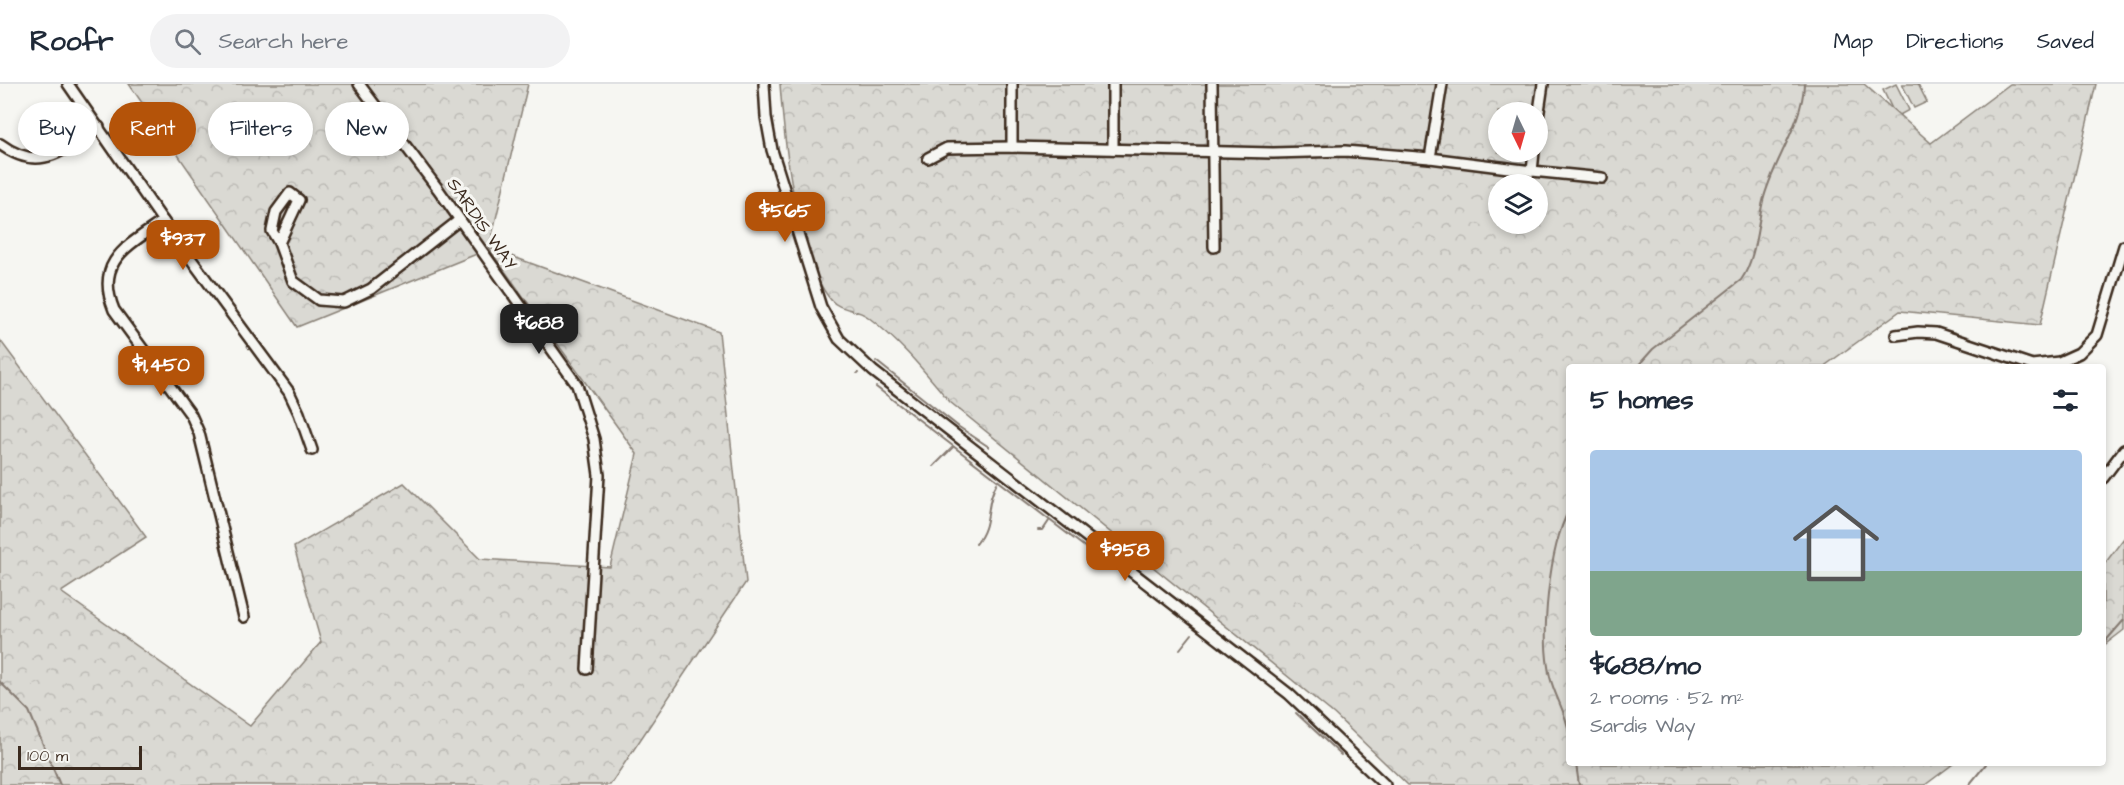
<!DOCTYPE html>
<meta charset="utf-8">
<style>
:root{--surface:#fff;--page:#f2f2f3;--text:#1f2937;--muted:#747a83;--line:#e0e1e3;--accent:#b45309}
body{margin:0;font-family:"Architects Daughter",sans-serif;background:var(--page);color:var(--text);height:100vh;display:flex;flex-direction:column;font-size:22px;white-space:nowrap}
*{box-sizing:border-box;margin:0}
p{font-size:20px;color:var(--muted)}
.icon{flex:none;width:33px;height:33px;fill:none;stroke:currentColor;stroke-width:2;stroke-linecap:round;stroke-linejoin:round}
.map{position:relative;flex:1;overflow:hidden}
.drawer{position:absolute;left:1566px;top:280px;width:540px;height:402px;display:flex;flex-direction:column;background:var(--surface);border-radius:6px;box-shadow:0 3px 9px #0003}
.drawer>*{flex:none}
.guide{position:absolute;left:18px;top:18px;width:570px;height:54px;display:flex;gap:12px}
.needle{width:39px;rotate:175deg}
.fabs{position:absolute;left:1488px;top:18px;display:grid;gap:12px}
.fabs a{display:grid;place-items:center;width:60px;height:60px;border-radius:50%;background:var(--surface);box-shadow:0 3px 9px #0003;font-size:30px}
.scale{position:absolute;left:18px;bottom:15px;width:124px;box-sizing:border-box;padding-left:6px;border:3px solid #3b2a1e;border-top:0;font-size:16px;line-height:21px;white-space:nowrap;color:#3b2a1e;-webkit-text-stroke:4px #f6f6f2;paint-order:stroke}
.price{position:absolute;translate:-50% -51px;padding:0 14px;border-radius:12px;background:var(--accent);color:#fff;font-size:20px;line-height:39px;filter:drop-shadow(0 2px 3px #0008)}
.price::after{content:'';position:absolute;left:50%;top:36px;width:18px;height:14px;margin-left:-9px;background:inherit;clip-path:polygon(0 0,100% 0,50% 100%)}
.price.on{background:#222;color:#fff}
ul{padding:0;list-style:none}
li{display:grid;align-content:center;gap:12px;height:318px;padding:0 24px}
li+li{border-top:2px solid var(--line)}
li span{display:grid;place-items:center;height:186px;border-radius:6px;color:#555}
li>.icon{margin-inline-start:auto}
span .icon{width:108px;height:108px;fill:#fffc;stroke-width:1}
li b{font-size:26px}
h2{display:flex;justify-content:space-between;align-items:center;height:72px;padding:0 24px;font-size:26px}
.tag{padding:0 21px;border-radius:27px;background:var(--surface);box-shadow:0 3px 9px #0003;font-size:21px;line-height:54px}
.tag.on{background:var(--accent);color:#fff}
header{display:flex;align-items:center;gap:36px;box-sizing:border-box;height:84px;padding:0 30px;background:var(--surface);border-bottom:2px solid var(--line)}
header strong{font-size:28px}
nav{display:flex;gap:33px;margin-inline-start:auto;font-size:21px}
.search{width:420px;height:54px;background:var(--page);display:flex;align-items:center;gap:15px;box-sizing:border-box;padding:0 21px;border-radius:33px;color:var(--muted);font-size:22px}
.map>svg:first-child{display:block}
.grass{fill:#dad9d3;stroke:#8a8278;stroke-width:1.5}
.forest{fill:url(#forest-crowns);stroke:#8a8278;stroke-width:1.5;fill-rule:evenodd}
.lines{fill:none;stroke-linecap:round;stroke-linejoin:round}
.stream{stroke:#857a71;stroke-width:2}
.street-casing{stroke:#3b2a1e;stroke-width:14}
.street{stroke:#f6f6f2;stroke-width:9}
.labels{text-anchor:middle;dominant-baseline:central;stroke-width:6;stroke-linejoin:round;paint-order:stroke}
.street-label{font-size:18px;fill:#3b2a1e;stroke:#f6f6f2}
</style>
<header>
<strong>Roofr</strong>
<div class="search"><svg class="icon" aria-label="search" viewBox="0 0 24 24"><circle cx="10" cy="10" r="6"/><path d="M15 15l6 6"/></svg>Search here</div>
<nav><a>Map</a><a>Directions</a><a>Saved</a></nav>
</header>
<div class="map">
<svg width="2124" height="701" viewBox="0 0 2124 701">
<defs>
<pattern id="forest-crowns" width="20" height="18" patternUnits="userSpaceOnUse" patternTransform="scale(1.5)"><rect width="20" height="18" fill="#dad9d3"/><path d="M2 6a3 3 0 1 1 6 0M12 15a3 3 0 1 1 6 0" fill="none" stroke="#bcbab5"/></pattern>
</defs>
<rect width="100%" height="100%" fill="#f6f6f2"/>
<filter id="ink" filterUnits="userSpaceOnUse"><feTurbulence type="fractalNoise" baseFrequency=".0167" numOctaves="2"/><feDisplacementMap in="SourceGraphic" scale="12" xChannelSelector="R" yChannelSelector="G"/><feConvolveMatrix kernelMatrix="1 2 1 2 8 2 1 2 1" color-interpolation-filters="sRGB"/></filter>
<g filter="url(#ink)">
<g class="grass">
<polygon points="1896,0 1909,26 1896,33 1883,6"/>
<polygon points="1902,0 1918,0 1927,18 1914,24"/>
</g>
<g class="forest">
<polygon points="129,0 528,0 489,164 719,248 746,498 610,701 0,701 0,256 146,453 61,508 250,642 321,558 294,463 404,399 480,475 610,483 637,370 489,165 297,243"/>
<path d="M780 0H1864L1931 59 2010 0H2096L2040 241 1900 227 1823 283 1569 284V680H1953L1925 701H1408L1334 630 950 318C924 287 900 257 868 233 857 224 840 227 831 216 796 175 784 54 780 0ZM1498 28H1538V68H1498ZM1498 100H1538V140H1498Z"/>
<polygon points="2124,454 2124,546 2103,562 2103,482"/>
</g>
<g class="lines">
<g class="stream">
<polyline points="876,277 959,343 989,363"/>
<path d="M1636 284 1653 265 1741 196C1756 175 1757 142 1763 117 1772 79 1803 39 1804 0"/>
<polyline points="857,289 858,289"/>
<polyline points="876,303 1090,467"/>
<polyline points="934,382 953,363"/>
<path d="M1569 426C1549 464 1540 551 1550 593 1555 613 1566 628 1569 649"/>
<polyline points="1038,446 1043,446 1049,437"/>
<path d="M976 460C993 440 984 421 997 399"/>
<polyline points="2103,560 2124,536"/>
<polyline points="1180,565 1192,550"/>
<polyline points="0,598 29,627 60,701"/>
<polyline points="1296,629 1341,671"/>
<polyline points="1576,680 1579,701"/>
<polyline points="1969,701 1986,680"/>
</g>
<defs>
<g id="street">
<polyline points="68,0 163,137 289,308 299,329 312,366"/>
<polyline points="359,0 438,105 577,301 594,355 599,391 587,585"/>
<polyline points="764,0 766,33 772,66 821,223 839,255 873,287 1289,610 1385,701"/>
<polyline points="1113,0 1113,65"/>
<polyline points="1212,0 1214,163"/>
<polyline points="1442,0 1430,74 1532,87"/>
<polyline points="1538,34 1543,0"/>
<path d="M0 60C41 90 62 66 99 43"/>
<polyline points="1012,63 1012,0"/>
<polyline points="1534,68 1532,87 1602,94"/>
<polyline points="928,74 947,64 1012,63 1273,69 1345,67 1430,74"/>
<path d="M163 137C128 162 94 177 114 226L191 331 199 349 244 533"/>
<polyline points="279,159 272,147 276,128 290,109 299,116 279,159 293,197 319,216 344,218 371,205 458,137"/>
<polyline points="1896,251 1918,248 1936,249 2032,281 2059,278 2079,269 2097,251 2124,162"/>
<polyline points="2103,394 2124,366"/>
</g>
</defs>
<use href="#street" class="street-casing"/>
<use href="#street" class="street"/>
</g>
</g>
<g class="labels">
<g class="street-label">
<text transform="translate(482 140) rotate(55)">SARDIS WAY</text>
</g>
</g>
</svg>
<div class="fabs">
<a><svg class="needle" viewBox="-14 -14 28 28"><path d="M0-13l5 13h-10z" fill="#e53935"/><path d="M0 13l5-13h-10z" fill="#747a83"/></svg></a>
<a><svg class="icon" aria-label="layers" viewBox="0 0 24 24"><path d="M12 4l9 5-9 5-9-5zM3 14l9 5 9-5"/></svg></a>
</div>
<div class="scale">100 m</div>
<b class="price" style="left:785px;top:159px">$565</b>
<b class="price" style="left:183px;top:187px">$937</b>
<b class="price on" style="left:539px;top:271px">$688</b>
<b class="price" style="left:161px;top:313px">$1,450</b>
<b class="price" style="left:1125px;top:498px">$958</b>
<div class="guide">
<a class="tag">Buy</a>
<a class="tag on">Rent</a>
<a class="tag">Filters</a>
<a class="tag">New</a>
</div>
<section class="drawer">
<h2>5 homes<svg class="icon" aria-label="filters" viewBox="0 0 24 24"><path d="M4 7h16M4 17h16"/><circle cx="9" cy="7" r="2"/><circle cx="15" cy="17" r="2"/></svg></h2>
<ul>
<li><span style="background:linear-gradient(#a9c7e8 65%,#7fa58c 0)"><svg class="icon" aria-label="home" viewBox="0 0 24 24"><path d="M3 11l9-7 9 7M6 9v11h12V9"/></svg></span><div><b>$688/mo</b><p>2 rooms · 52 m²</p><p>Sardis Way</p></div></li>
</ul>
</section>
</div>
